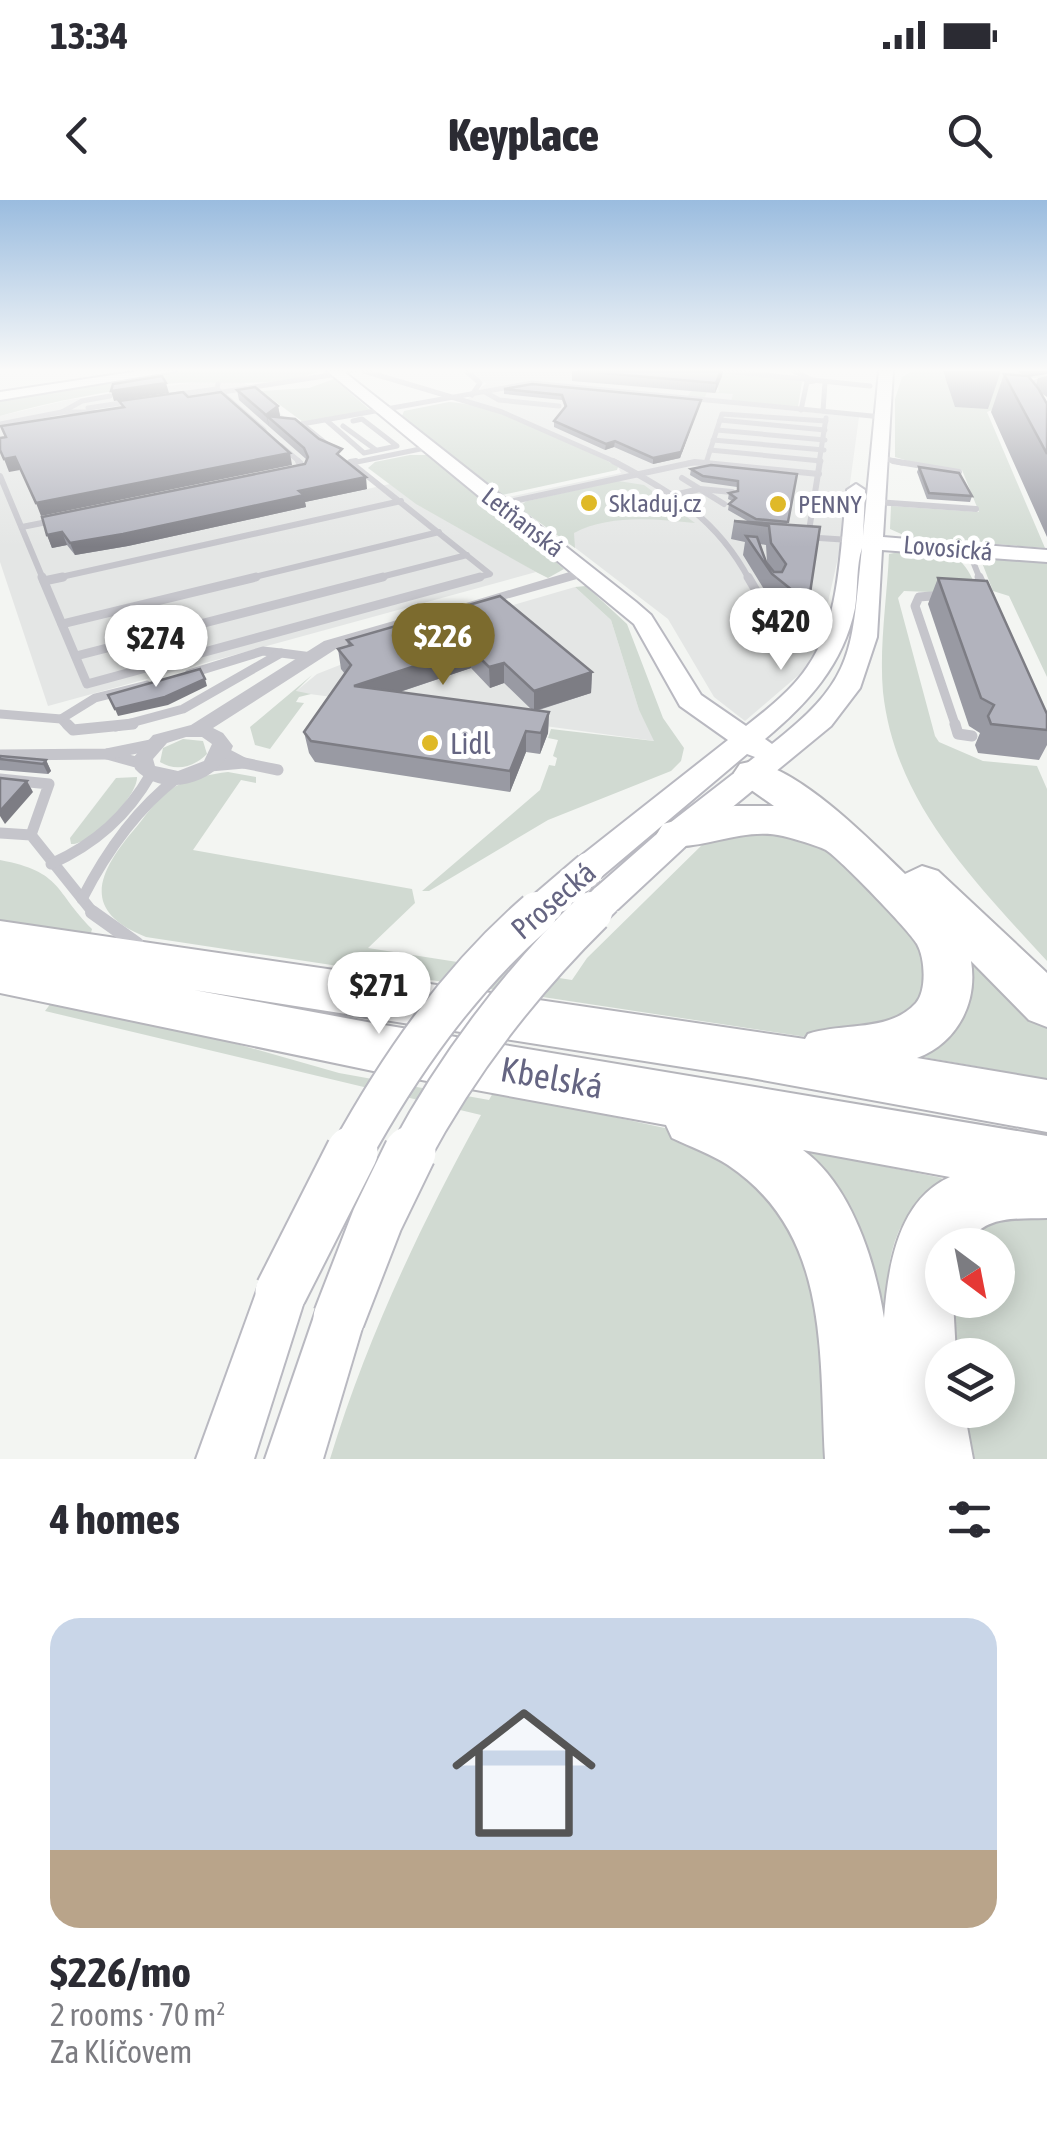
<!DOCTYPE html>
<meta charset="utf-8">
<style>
:root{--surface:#fff;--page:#f2f2f3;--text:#2b2b33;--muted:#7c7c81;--accent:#7c6b2e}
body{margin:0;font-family:"Asap Condensed",sans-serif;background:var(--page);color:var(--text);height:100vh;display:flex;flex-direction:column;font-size:38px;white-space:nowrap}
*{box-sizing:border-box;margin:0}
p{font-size:32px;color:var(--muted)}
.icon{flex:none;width:55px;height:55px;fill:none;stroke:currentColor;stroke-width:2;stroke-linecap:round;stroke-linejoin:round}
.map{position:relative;height:1259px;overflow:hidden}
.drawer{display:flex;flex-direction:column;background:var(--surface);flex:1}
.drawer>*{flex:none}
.needle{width:65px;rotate:148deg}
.buttons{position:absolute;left:925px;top:1028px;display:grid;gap:20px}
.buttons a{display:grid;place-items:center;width:90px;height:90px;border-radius:50%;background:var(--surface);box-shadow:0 5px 25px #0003;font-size:50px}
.price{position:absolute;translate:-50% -85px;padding:0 22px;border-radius:35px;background:#fff;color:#222;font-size:32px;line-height:65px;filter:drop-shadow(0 2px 5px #0008)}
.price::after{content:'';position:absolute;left:50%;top:60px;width:30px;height:22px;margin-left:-15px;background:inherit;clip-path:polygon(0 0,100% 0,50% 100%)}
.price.active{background:var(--accent);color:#fff}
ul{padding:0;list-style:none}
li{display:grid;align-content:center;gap:20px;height:530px;padding:0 50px}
li span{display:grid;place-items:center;height:310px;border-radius:30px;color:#555}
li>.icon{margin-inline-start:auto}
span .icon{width:180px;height:180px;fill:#fffc;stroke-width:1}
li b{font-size:42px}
h2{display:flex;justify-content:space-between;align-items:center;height:120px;padding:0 50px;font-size:42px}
.status{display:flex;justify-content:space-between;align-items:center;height:70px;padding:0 50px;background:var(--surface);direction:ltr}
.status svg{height:28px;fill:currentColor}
header{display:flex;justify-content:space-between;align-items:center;height:130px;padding:0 50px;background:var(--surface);font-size:45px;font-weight:800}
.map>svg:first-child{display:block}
.built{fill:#e4e6e5}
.green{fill:#d1dad2}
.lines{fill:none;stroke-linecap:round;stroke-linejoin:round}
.secondary-casing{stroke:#b9b9c1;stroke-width:4}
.highway-casing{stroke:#b5b5bb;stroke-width:4}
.lane-far4{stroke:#c5c5cb;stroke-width:5}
.lane-far3{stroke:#c5c5cb;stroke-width:6}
.lane-far2{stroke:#c5c5cb;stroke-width:9}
.lane-far1{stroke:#c5c5cb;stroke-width:11}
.lane{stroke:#c5c5cb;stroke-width:14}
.street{fill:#c5c5cb;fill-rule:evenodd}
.secondary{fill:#fff;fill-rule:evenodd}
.highway{fill:#fff;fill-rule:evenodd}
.secondary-bridge-far2-casing{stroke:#b9b9c1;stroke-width:35;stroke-linecap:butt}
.secondary-bridge-far1-casing{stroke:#b9b9c1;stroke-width:44;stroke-linecap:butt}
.secondary-bridge-casing{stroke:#b9b9c1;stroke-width:55;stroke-linecap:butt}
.secondary-bridge-far2{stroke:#fff;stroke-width:31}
.secondary-bridge-far1{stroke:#fff;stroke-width:40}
.secondary-bridge{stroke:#fff;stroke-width:51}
.wall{fill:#999aa3;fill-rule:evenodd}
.shaded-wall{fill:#7d7d84}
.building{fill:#b2b3bd;stroke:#7d7d84;stroke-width:2.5}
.poi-dot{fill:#dfb928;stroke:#fff;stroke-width:4}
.labels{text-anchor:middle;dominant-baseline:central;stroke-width:10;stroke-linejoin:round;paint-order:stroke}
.far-poi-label{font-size:25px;fill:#656582;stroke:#fff;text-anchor:start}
.far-street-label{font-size:25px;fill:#656582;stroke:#fff}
.poi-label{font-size:30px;fill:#656582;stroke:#fff;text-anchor:start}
.street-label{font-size:30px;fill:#656582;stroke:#fff}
.near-street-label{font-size:35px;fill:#656582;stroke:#fff}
</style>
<div class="status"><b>13:34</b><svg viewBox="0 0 49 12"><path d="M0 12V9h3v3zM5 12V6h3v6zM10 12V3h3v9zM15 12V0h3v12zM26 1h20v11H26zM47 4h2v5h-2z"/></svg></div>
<header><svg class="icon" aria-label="back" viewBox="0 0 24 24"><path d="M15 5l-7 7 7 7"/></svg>Keyplace<svg class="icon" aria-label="search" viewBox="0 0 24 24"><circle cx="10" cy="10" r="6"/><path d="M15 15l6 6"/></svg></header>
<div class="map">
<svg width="1047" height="1259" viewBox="0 0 1047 1259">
<rect width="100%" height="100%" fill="#f3f5f2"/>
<g class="built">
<polygon points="461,171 738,171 733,205 859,217 843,335 815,461 745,521 714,497 668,419 509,297 621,273 618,267 553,236 463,202 487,183 475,181"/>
<polygon points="204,181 244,182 367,289 390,284 536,372 48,506 0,362 0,216 68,200"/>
<polygon points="575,387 611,420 639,510 655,541 295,492 317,474 431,429"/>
</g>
<g class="green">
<path d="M182 171H319C279 190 211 179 166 184 111 190 54 201 0 216V198Z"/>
<polygon points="716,171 798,180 802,182 798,207 731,202 733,194 707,192 704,199 688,196 691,191 719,192"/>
<polygon points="912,171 943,171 945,179 961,171 1047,173 1047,177 1000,181 1004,188 1002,206 987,212 1045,348 908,337 890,329 891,306 979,312 962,270 925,266 895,257 895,199 902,177"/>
<polygon points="334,179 370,210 303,222 261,191 309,188"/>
<path d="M449 202C495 204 576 244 618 267L617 270 502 295 402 216 404 211Z"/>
<polygon points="410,255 428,255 564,369 548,378 536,372 416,304 368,268 375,262"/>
<path d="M618 281 644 285 695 323C655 319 610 314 574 333L575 348 518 307 527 301Z"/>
<path d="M904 351C942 354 958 345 975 384L955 393 904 391 898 398 935 536 939 542 983 561 1037 566 1047 589V761C975 682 895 603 883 492 879 447 887 398 889 354Z"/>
<polygon points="986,358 1047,362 1047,477 1009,396 993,391 981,360"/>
<polygon points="586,386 627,424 663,518 684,548 681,561 671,571 548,620 429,691 422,691 540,590 549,565 555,566 557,558 553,556 558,540 548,538 551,529 654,541 639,510 611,420 575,387"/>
<polygon points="312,475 296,491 311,494 299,497 296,502 304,503 270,549 255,545 250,527"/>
<path d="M183 539 203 541 207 554C194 567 176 572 160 562L163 548Z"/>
<path d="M228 572 256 577V583L241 580 193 650 412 689 415 703 368 748 572 780 587 758 705 642 740 631 810 638 851 660 924 738 933 770 909 824 820 839 146 737C77 710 100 669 138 625 149 611 160 595 176 586 191 578 211 574 228 572Z"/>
<path d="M137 577C138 596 90 646 71 644L70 638 116 578Z"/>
<polygon points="871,648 1047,824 1047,879 923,857 955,821"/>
<path d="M0 660C63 672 54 691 92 729L90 737 0 727Z"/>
<path d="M54 799 149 819 339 873 489 900 494 891 720 940 810 1046 839 1259H330C367 1138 420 1026 481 915L45 811Z"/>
<path d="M797 949 942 978C929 997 908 1009 898 1033 872 1094 898 1194 906 1259Z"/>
<polygon points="1009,1006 1047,1010 1047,1259 950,1259 945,1210 998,1210 998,1155 947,1155 948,1100 998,1100 998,1045 955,1045"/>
</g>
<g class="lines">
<defs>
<g id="secondary">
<polygon points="139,171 176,171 0,200 0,192"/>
<path d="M327 171H343L636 402 651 415 701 495 746 526C768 509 793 489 808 466 841 419 840 345 847 290L856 284 865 290 863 336 879 171H893L883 337 1047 350V362L882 350 877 437 860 488 831 526 690 642 618 709 605 713 592 709 587 700 592 691 666 626 755 557 747 554 601 677 589 680 577 677 572 668 577 659 728 540 680 506 634 424ZM862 348C851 450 857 478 772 544L765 539C808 503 843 465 855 408 858 389 856 365 862 348Z"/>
<polygon points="281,1066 299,1074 307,1092 254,1259 196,1259 263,1074"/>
<polygon points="339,1092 358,1099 365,1118 323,1259 265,1259 320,1099"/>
</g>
<path id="highway" d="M754 561C805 574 867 637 905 674L922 666 938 671 1047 773V827L1029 820 971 761C978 803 957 843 917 858L1047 880V932L746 877 194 790 378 824 1047 936V1018C1013 1019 986 1015 965 1045H942V1100H953L956 1155H942V1210H964L973 1259H825C819 1151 830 1033 728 965 711 954 691 947 672 938L666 925 378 872 0 793V721L805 839 808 834C842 822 889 833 916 803 927 790 925 758 917 744 909 730 839 658 826 650 816 645 795 639 783 636 739 626 697 654 663 644L657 634 663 624 734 606H774L740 582 734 573 740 564ZM803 950 950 977C898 1000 888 1066 884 1118 875 1061 851 985 803 950Z"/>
</defs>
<use href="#secondary" class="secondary-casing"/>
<use href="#highway" class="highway-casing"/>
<g class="lane-far4">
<polyline points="364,171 502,212 618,263"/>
<polyline points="466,171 480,183 472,195"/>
<polyline points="726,171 870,186"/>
<polyline points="794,171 814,181 807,182 801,210"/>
<polyline points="218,184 217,189 264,230"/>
<polyline points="485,192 499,200 559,206"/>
<polyline points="216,193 337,174"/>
<polyline points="172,195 217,189"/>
<polyline points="88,208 134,201"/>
<polyline points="823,211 825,182"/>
<polyline points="62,212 82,201 110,196"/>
<polyline points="326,220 364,253 397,246 362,219 353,221"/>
<polyline points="720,220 825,230"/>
<polyline points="0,224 62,212 94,212"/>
<polyline points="302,224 532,183 882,217"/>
<polyline points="302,224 334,250"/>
<polyline points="343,226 376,250"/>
<polyline points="717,230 825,240"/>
<polyline points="713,240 824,250"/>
<polyline points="281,246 301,263"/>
<polyline points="710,250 821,261"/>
<polyline points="879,257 902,263"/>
<polyline points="352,263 430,247"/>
<polyline points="689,263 709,263"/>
<polyline points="706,263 722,214 826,221"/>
<polyline points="819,263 826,218"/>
</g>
<g class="lane-far3">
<polyline points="356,261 350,262 490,374 471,379"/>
<path d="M613 261C672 292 717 319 749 379"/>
<polyline points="893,261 959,272"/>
<polyline points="295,272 303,270 298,261"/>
<polyline points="0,276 43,379"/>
<polyline points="682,278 724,304"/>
<polyline points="674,295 700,289 732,292"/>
<polyline points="876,302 976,309"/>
<polyline points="500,304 695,262 819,274"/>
<polyline points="22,327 57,320"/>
<polyline points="804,337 850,340"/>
<polyline points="808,337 820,261"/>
<polyline points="968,349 980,379"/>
<polyline points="52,379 401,301"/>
<polyline points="246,379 439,332"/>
<polyline points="373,379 467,355"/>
</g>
<g class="lane-far2">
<polyline points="42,377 87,484 480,377"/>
<polyline points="748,377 761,399 787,421"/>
<polyline points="979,377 986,393"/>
<polyline points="44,381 63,377"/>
<polyline points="944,395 919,397 915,406 956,527"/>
<polyline points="62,424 256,377"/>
<polyline points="76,456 383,377"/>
<polyline points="189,474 263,451 281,453"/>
<polyline points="0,514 61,519 69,527"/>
<polyline points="61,519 95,498 147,485"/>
<polyline points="116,527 183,509 281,453 312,457"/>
</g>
<g class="lane-far1">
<polyline points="67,524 73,530 133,524"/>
<polyline points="955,524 958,534 972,536"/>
<polyline points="223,552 244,563 278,570"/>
<polyline points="107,554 143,564"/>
<polyline points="0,555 107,554 151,545"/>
<polyline points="210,566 244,563"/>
<polyline points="0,579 49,584 31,635"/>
<polyline points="0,633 31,635 95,715"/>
<path d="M51 664C95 644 127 616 151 574"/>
<path d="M82 699C106 652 135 610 177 578"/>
</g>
<polyline class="lane" points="92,712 137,744"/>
<g class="street">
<polygon points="337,171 359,171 334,176"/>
<polygon points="1047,177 1047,183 1021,187 1047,210 1047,219 1008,185"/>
<polygon points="586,367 594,372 591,375 474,408 466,403"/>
<path d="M439 408 445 410V416L336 449 213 528 223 533 233 546C219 583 164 600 135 569L133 558 153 535 191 525 324 441ZM186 537H202L212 544 204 561 178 571 155 566 153 559 167 543Z"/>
</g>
<use href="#secondary" class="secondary"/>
<use href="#highway" class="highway"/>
<defs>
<g id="secondary-bridge-far2">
<polyline points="534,715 589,668"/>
<polyline points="590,715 605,700"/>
</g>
<g id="secondary-bridge-far1">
<path d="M350 955C400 864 458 781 537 712"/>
<path d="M409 955C457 865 520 783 592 712"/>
</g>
<g id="secondary-bridge">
<polyline points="281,1092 352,952"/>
<polyline points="339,1118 377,1020 410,952"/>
</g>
</defs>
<use href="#secondary-bridge-far2" class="secondary-bridge-far2-casing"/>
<use href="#secondary-bridge-far1" class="secondary-bridge-far1-casing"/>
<use href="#secondary-bridge" class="secondary-bridge-casing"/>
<use href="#secondary-bridge-far2" class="secondary-bridge-far2"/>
<use href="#secondary-bridge-far1" class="secondary-bridge-far1"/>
<use href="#secondary-bridge" class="secondary-bridge"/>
</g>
<g class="wall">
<polygon points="572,171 722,176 715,193 572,181"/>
<polygon points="943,171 1001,171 988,209 955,207"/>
<polygon points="1017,171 1047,171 1029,177 1036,185 1038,178 1047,176 1047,197 1041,193 1047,204 1047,337 991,212 1004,174 1025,176"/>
<polygon points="504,189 701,200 680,258 653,264 614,247 605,250 554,227 554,221 565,208 562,200 504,194"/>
<polygon points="237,190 278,206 280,216 279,217 343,259 367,289 305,302 306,307 128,346 75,355 67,345 52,348 47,335 305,264 306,259 239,200"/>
<polygon points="919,267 972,296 970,302 927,299 917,272"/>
<path d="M691 269 797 274 787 325 810 393 805 413 787 410 767 394 743 355 745 342 731 339 734 321 749 322 728 310 729 304 732 301 728 299 729 293 737 291V287L702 282 690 275ZM760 344 766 345 767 362 774 372 766 362Z"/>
<polygon points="938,378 1047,514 1047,545 1039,560 978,553 975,545 980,533 969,526 928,404"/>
<path d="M500 396 592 472 591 493 536 511 549 512 548 533 540 554 526 552 510 592 315 562 309 553 304 532 345 474 341 469 338 449 348 446 347 440ZM471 468 490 488 504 483 532 510 400 492Z"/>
<polygon points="0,556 46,560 51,571 48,574 0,570"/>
</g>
<g class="shaded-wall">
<polygon points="721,171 723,171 722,176 715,193 716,183"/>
<polygon points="1030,171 1047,171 1047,174 1028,177"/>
<polygon points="166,183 169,193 114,201 111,191"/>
<polygon points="701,200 680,258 653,264 653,258"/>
<polygon points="278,206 280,216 274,222 267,216 269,226 266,215"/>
<polygon points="615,241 614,247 605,250 606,244"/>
<polygon points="290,253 292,265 41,316 36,303"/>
<polygon points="15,257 20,270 9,272 4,259"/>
<polygon points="366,277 367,289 305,302 306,307 128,346 75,355 70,343"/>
<polygon points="62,332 67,345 52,348 47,335"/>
<polygon points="470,448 471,468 357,506 354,486"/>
<polygon points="504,463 504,483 490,488 489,467"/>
<polygon points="592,472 591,493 534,511 534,491"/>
<polygon points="205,479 207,486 168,505 118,516 115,509"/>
<polygon points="549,512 548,533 540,554 541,533"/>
<polygon points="526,531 526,552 510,592 510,571"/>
<polygon points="46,560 51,571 48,574 43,564"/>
<polygon points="27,581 33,592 5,624 0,616 0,611"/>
</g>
<g class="building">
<polygon points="578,171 721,171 716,183"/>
<polygon points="1004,174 1028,176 1038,188 1047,204 1047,254"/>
<polygon points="162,176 166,183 111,191 113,184"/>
<polygon points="532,184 701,200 681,252 653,258 615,241 606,244 554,221 566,206 562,195 504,189"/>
<polygon points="255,187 278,206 266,215 237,190"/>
<polygon points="183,192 188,197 221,192 290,253 36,303 15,257 4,259 0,250 0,238 6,237 1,226 124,207 119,201"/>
<polygon points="267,216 295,219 319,239 342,249 337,254 366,277 299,291 304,295 123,334 70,343 62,332 47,335 42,317 305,264 308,257 304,248"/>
<polygon points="711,265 797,274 788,322 756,319 729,304 736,298 729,293 738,291 738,281 703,276 691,269"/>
<polygon points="919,267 959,273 972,296 929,293"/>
<polygon points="734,321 820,327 810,393 792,390 772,374 746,336 757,337 766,362 774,372 782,372 786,364 771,343 769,326"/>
<polygon points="938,378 987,381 1047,514 1047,530 991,524 988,516 994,505 981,498"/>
<polygon points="500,396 592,472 534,491 504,463 489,467 470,448 354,486 549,512 541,533 526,531 510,571 311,541 304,532 351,465 338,449 352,445 347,440"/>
<polygon points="200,469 205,479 165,497 115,509 108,495"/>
<polygon points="0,556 46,560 43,564 0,559"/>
<polygon points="0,578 27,581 0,611"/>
</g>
<linearGradient id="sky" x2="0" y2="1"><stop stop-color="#9abcdf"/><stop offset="0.49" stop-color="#fafaf9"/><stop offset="1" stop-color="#fafaf9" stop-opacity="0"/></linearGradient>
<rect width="1047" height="347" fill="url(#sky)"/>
<g class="poi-dot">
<circle cx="589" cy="303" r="10"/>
<circle cx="778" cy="304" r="10"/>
<circle cx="430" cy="543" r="10"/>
</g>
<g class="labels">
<g class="far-poi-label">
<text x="609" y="303">Skladuj.cz</text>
<text x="798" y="304">PENNY</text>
</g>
<g class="far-street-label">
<text transform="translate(523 322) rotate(38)">Letňanská</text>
<text transform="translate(948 348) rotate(5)">Lovosická</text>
</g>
<g class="poi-label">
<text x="450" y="543">Lidl</text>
</g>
<g class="street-label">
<text transform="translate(553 700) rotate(-41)">Prosecká</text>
</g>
<g class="near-street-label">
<text transform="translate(552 877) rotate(10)">Kbelská</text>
</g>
</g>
</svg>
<div class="buttons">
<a><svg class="needle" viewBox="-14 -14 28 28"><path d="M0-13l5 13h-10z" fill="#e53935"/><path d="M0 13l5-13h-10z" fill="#7c7c81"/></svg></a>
<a><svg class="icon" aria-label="layers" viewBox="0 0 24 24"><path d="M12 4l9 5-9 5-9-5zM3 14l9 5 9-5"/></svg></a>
</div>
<b class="price" style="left:781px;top:473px">$420</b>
<b class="price active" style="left:443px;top:488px">$226</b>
<b class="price" style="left:156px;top:490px">$274</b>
<b class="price" style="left:379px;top:837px">$271</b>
</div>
<section class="drawer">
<h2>4 homes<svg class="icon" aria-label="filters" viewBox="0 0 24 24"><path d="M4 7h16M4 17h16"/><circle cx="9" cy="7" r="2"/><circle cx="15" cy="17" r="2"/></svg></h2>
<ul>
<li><span style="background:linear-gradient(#c9d6e8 75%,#b9a48a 0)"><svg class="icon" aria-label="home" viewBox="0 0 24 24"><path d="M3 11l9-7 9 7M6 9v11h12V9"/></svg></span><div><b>$226/mo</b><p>2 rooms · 70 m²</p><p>Za Klíčovem</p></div></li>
</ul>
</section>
